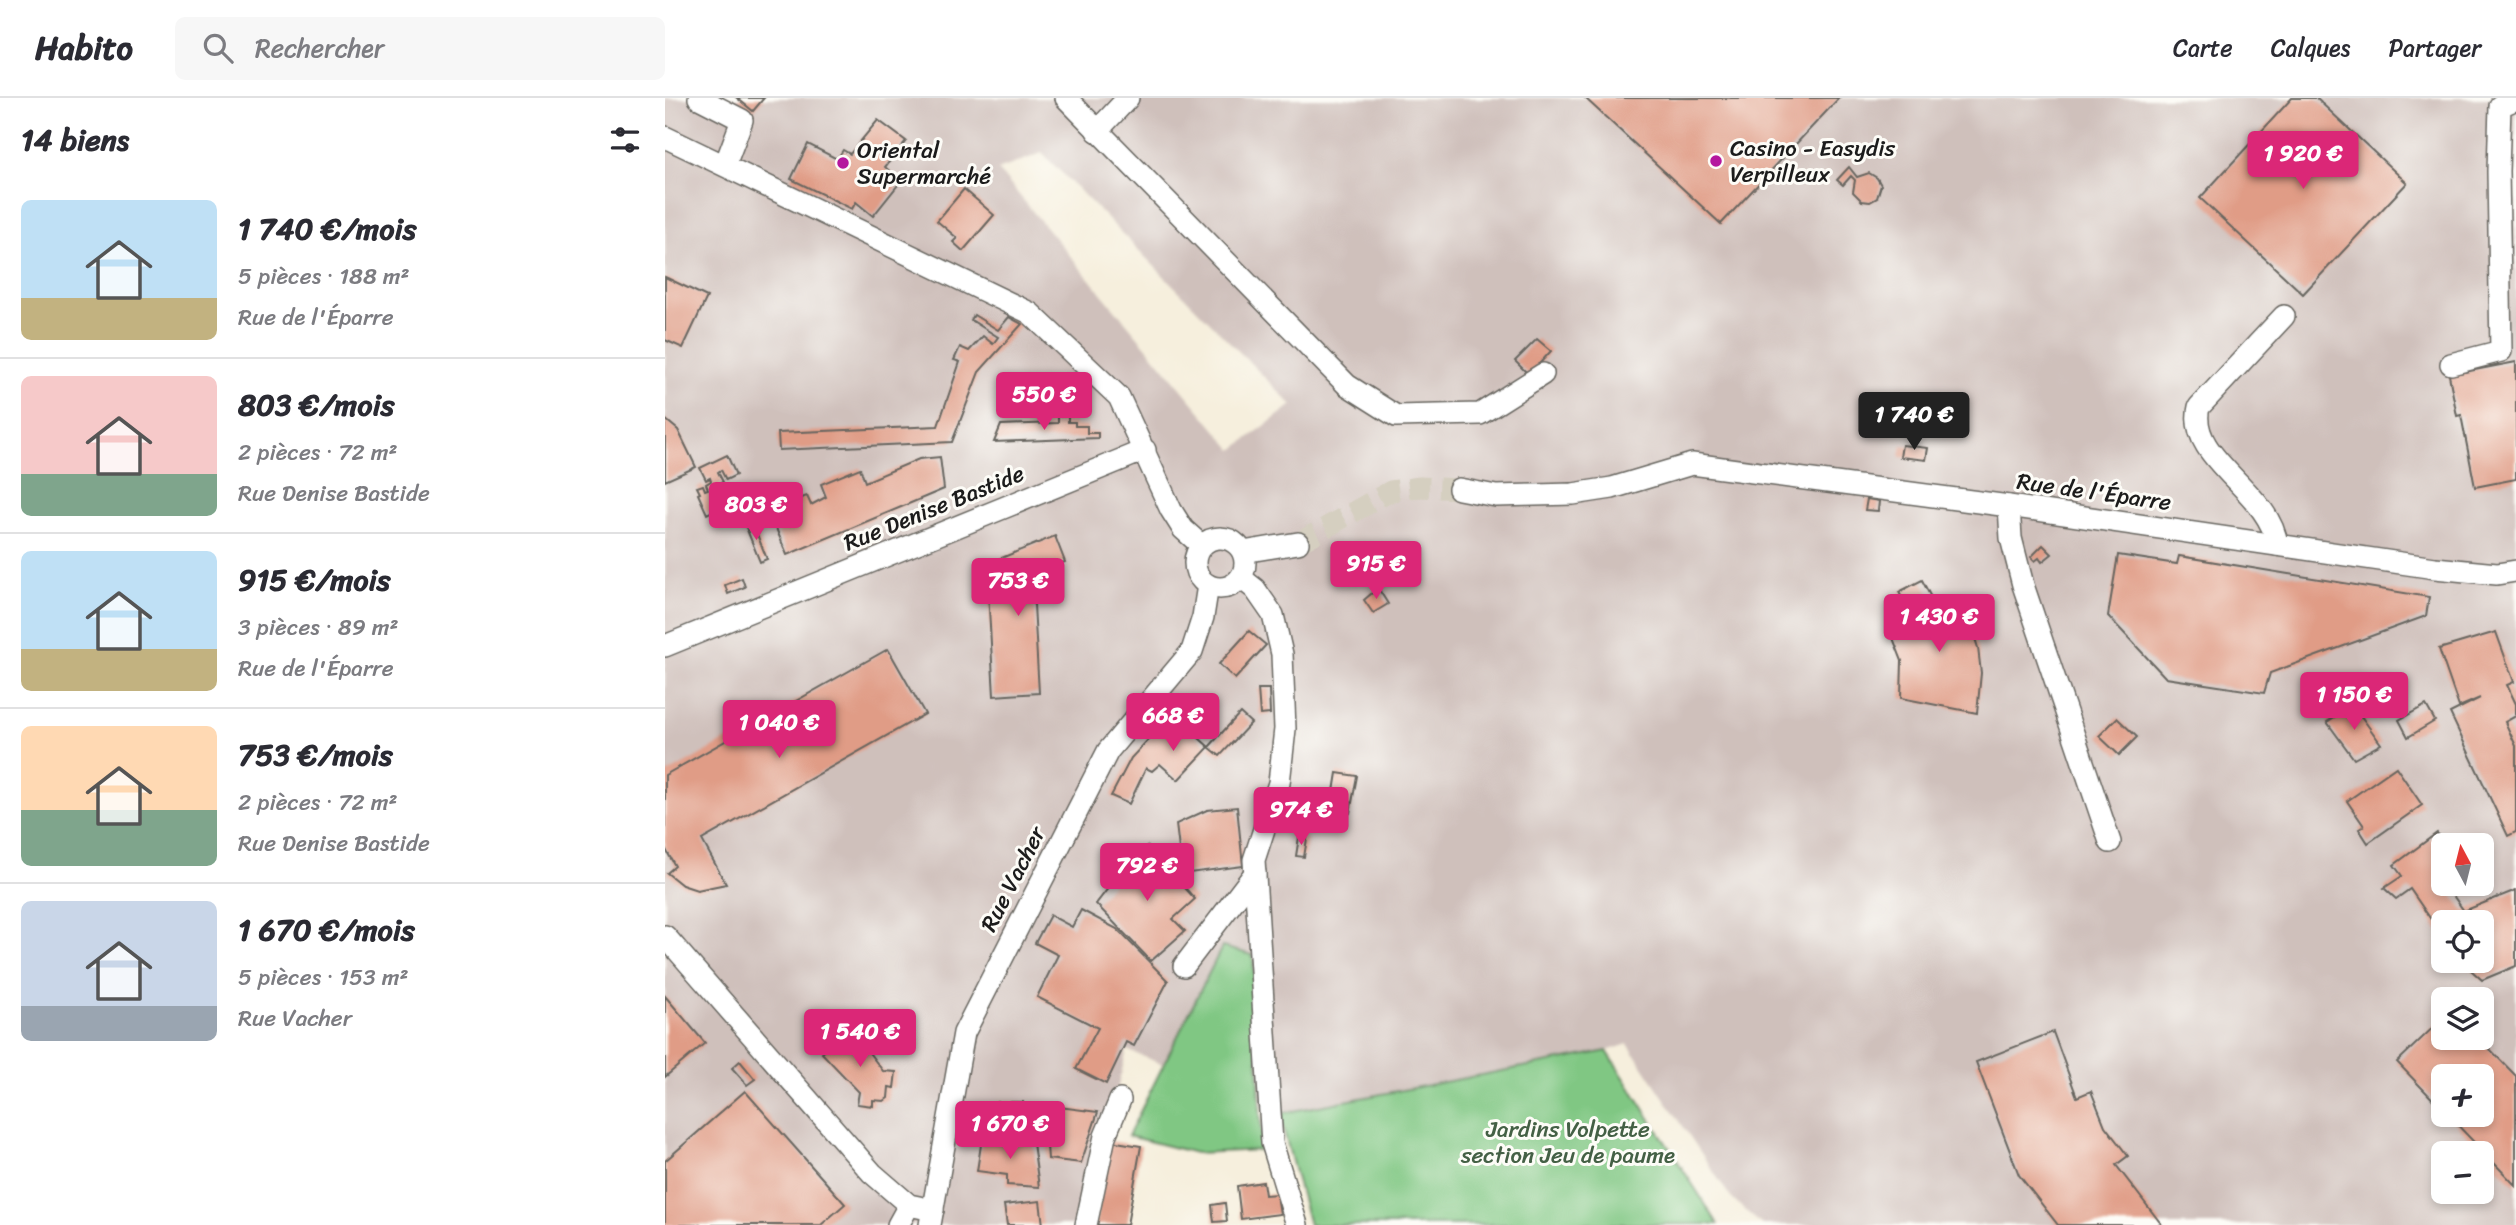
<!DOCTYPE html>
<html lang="fr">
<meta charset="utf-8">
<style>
:root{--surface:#fff;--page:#f7f7f7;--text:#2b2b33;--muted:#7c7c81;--line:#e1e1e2;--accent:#db2777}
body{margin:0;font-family:Sriracha,sans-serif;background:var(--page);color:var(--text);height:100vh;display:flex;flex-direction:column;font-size:26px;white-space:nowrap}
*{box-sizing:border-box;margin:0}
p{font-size:23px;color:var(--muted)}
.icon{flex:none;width:38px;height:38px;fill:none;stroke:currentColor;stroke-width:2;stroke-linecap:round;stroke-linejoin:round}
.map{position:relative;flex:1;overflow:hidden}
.side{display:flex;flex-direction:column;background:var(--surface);width:665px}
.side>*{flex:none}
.needle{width:46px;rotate:353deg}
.tools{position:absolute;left:1766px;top:735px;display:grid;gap:14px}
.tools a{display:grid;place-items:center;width:63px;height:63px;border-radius:10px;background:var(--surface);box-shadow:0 4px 10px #0003;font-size:35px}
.price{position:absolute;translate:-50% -60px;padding:0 16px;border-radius:7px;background:var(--accent);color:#fff;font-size:23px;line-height:46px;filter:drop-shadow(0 2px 4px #0008)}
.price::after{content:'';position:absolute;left:50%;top:42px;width:21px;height:16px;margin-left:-10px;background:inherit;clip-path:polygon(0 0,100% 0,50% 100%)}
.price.current{background:#222;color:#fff}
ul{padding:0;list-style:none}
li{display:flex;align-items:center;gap:21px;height:175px;padding:0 21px}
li+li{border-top:2px solid var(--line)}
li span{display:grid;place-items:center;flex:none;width:196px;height:140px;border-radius:10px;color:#555}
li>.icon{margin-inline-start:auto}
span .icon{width:84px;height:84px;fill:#fffc;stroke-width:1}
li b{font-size:30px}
h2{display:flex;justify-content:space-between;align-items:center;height:84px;padding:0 21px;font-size:30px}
header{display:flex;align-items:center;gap:42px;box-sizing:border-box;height:98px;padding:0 35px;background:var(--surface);border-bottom:2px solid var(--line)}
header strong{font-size:33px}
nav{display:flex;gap:38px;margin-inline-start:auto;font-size:24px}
.search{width:490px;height:63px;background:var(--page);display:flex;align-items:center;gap:18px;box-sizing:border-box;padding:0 24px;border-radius:10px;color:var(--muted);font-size:26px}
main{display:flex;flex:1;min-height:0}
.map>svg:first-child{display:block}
.industrial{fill:#cfc0bb;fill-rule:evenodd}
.green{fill:#80c783;stroke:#4e7250;stroke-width:2}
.building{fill:#e09c86}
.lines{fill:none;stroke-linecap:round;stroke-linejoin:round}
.minor-tunnel{stroke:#d5cfc0;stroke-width:21;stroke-dasharray:21 10;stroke-linecap:butt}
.minor-casing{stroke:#686660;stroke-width:24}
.minor{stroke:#fff;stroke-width:21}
.poi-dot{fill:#b5179e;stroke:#fdfcf7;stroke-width:2.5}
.labels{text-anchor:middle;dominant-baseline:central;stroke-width:6;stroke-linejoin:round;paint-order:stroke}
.poi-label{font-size:23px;fill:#1c1c1c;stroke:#fdfcf7;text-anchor:start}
.street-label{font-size:23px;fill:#1c1c1c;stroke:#fdfcf7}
.park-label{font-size:23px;fill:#446045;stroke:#fdfcf7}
</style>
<header>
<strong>Habito</strong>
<div class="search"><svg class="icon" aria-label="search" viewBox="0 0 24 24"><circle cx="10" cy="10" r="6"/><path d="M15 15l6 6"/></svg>Rechercher</div>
<nav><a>Carte</a><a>Calques</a><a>Partager</a></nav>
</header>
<main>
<section class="side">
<h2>14 biens<svg class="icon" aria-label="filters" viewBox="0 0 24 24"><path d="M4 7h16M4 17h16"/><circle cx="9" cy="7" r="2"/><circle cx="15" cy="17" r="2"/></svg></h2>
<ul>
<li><span style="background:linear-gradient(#bfe0f5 70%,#c2b280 0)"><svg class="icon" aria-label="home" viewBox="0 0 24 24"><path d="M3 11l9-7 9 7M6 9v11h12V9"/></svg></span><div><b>1 740 €/mois</b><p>5 pièces · 188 m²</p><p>Rue de l'Éparre</p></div></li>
<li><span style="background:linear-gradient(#f6c9c9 70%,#7fa58c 0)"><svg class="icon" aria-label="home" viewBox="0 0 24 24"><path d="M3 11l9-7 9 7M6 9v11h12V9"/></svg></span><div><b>803 €/mois</b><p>2 pièces · 72 m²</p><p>Rue Denise Bastide</p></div></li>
<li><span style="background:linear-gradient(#bfe0f5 70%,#c2b280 0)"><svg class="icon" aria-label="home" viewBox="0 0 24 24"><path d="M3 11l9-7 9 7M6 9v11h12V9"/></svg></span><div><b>915 €/mois</b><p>3 pièces · 89 m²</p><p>Rue de l'Éparre</p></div></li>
<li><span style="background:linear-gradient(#ffd9b3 60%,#7fa58c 0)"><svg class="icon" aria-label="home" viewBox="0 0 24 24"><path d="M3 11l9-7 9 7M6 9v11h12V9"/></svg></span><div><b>753 €/mois</b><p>2 pièces · 72 m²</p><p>Rue Denise Bastide</p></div></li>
<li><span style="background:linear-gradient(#c9d6e8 75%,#9aa5b1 0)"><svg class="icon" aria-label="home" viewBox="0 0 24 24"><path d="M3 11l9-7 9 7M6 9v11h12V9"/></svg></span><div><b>1 670 €/mois</b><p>5 pièces · 153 m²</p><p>Rue Vacher</p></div></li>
</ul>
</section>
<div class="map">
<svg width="1851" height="1127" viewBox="0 0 1851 1127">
<rect width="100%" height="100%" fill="#fdfcf7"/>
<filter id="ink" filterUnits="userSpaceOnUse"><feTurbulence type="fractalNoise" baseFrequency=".0143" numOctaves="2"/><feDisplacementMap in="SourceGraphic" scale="14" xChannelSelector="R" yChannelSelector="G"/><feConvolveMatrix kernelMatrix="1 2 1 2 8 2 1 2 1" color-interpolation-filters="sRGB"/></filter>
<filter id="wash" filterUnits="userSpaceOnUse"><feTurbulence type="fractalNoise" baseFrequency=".00686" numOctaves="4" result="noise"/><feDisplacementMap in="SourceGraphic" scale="28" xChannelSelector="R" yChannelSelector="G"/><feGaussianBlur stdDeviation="1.57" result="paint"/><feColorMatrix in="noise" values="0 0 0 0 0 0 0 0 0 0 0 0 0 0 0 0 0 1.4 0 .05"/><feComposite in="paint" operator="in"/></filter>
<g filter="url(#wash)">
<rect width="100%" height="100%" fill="#f6efdd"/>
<path class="industrial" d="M0 0H1851V1127H1097L1066 1100 963 946 942 953 617 1015 462 952 418 1127H0ZM377 55 627 307 568 352 333 72ZM1778 747H1816V786H1778ZM1778 824H1816V863H1778ZM1778 901H1816V940H1778ZM1778 978H1816V1017H1778ZM1778 1055H1816V1094H1778Z"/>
<g class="green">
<polygon points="557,849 588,857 597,1052 531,1055 463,1038"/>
<polygon points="942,953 1053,1126 644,1127 617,1026 617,1015"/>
</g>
<g id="blocks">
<g class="building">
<polygon points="72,0 99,0 88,13"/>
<polygon points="920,0 1174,0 1056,126"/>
<polygon points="1627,0 1651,0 1742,85 1638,196 1535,100"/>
<polygon points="213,22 241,43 220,69 236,83 208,118 191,104 187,111 126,81 143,46 172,61 178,52 185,56"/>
<polygon points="1184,69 1192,79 1204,75 1212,80 1216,87 1212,100 1205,104 1197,103 1188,94 1190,82 1186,78 1178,87 1172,82"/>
<polygon points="299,91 329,117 298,153 288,144 292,140 272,123"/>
<polygon points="0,179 42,199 18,250 0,242"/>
<polygon points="309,217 333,232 344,219 357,226 314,274 287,344 114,352 113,335 273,328 295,264 289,262 295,249 304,253 318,238 328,246 333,239 306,222"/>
<polygon points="872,241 886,253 864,277 850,263"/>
<polygon points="1851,264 1851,381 1810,389 1796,317 1792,318 1784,277"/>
<polygon points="358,282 370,288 364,300 353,295"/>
<polygon points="403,317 403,324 410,324 410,328 422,328 422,335 433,335 433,340 329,344 336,327 393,325 393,318"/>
<polygon points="0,321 13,332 31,369 0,383"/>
<polygon points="1237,347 1263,350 1261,362 1235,359"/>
<polygon points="62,357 71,377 61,382 56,372 53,374 58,384 54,386 64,405 42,416 33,396 35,395 32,389 38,387 40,392 43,391 41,386 46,383 45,380 41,382 35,370"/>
<polygon points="275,359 279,391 122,457 108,423 135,412 131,402 142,398 146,407 161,399 156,386 195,370 200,384 254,361"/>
<polygon points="1202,401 1214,403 1213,413 1200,412"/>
<polygon points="87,424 102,461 95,464 80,427"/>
<polygon points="390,438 400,464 364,479 368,489 374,595 329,598 323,493 340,492 329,463"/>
<polygon points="1378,447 1387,456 1377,464 1374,460 1370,463 1366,459"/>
<polygon points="1453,457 1512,466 1514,458 1764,499 1761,518 1605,575 1599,595 1501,580 1443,518"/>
<polygon points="77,480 80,489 63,496 60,487"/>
<polygon points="1257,482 1275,517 1297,506 1303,518 1313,550 1316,575 1312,615 1236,600 1237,563 1228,540 1251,529 1234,494"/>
<polygon points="713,490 723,506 708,515 699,502"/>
<polygon points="584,533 601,547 570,581 554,566"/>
<polygon points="1831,534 1849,584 1842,587 1851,606 1851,618 1840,624 1851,648 1851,734 1843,738 1785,615 1815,600 1794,609 1774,551"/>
<polygon points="223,551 260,616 37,742 61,786 32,792 17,787 2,775 10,768 0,750 0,677"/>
<polygon points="593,591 604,591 605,616 595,617"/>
<polygon points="1688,607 1716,646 1689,661 1662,624"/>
<polygon points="1761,607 1770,623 1743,639 1734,622"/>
<polygon points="575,615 586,625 555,658 544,649 513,682 495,666 487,673 481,670 464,706 446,698 466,660 507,616 544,649"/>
<polygon points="1452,620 1472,639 1454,657 1434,638"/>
<polygon points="1731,669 1757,707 1703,745 1694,731 1699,728 1682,703"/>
<polygon points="672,675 692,678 685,715 666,712"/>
<polygon points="572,709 578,768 517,776 511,726 542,712"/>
<polygon points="1772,735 1780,746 1784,743 1787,747 1778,747 1778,786 1802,786 1787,796 1799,813 1851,792 1851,868 1817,882 1796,863 1816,863 1816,824 1803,824 1799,815 1786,824 1778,824 1778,830 1774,833 1745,791 1731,801 1719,790 1737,778 1729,767"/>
<polygon points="634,739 642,741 639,759 631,758"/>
<polygon points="482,748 530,801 508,821 520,833 486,863 431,806 461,767"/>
<polygon points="416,812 452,831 503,883 469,948 461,944 441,986 411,971 433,930 372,899 393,857 370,845 385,817 407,829"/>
<polygon points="0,898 40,945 0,979"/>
<polygon points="1778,920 1778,940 1814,940 1851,978 1851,1088 1783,1017 1816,1017 1816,978 1778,978 1778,1012 1732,964"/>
<polygon points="186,931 218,973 231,974 229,990 224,989 223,1000 219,1003 208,1002 208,1008 192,1006 194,994 157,955"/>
<polygon points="1388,934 1412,999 1426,993 1440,1028 1463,1058 1451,1067 1497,1127 1393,1127 1354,1077 1311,964"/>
<polygon points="75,963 90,981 82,987 67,970"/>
<polygon points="80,993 180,1106 156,1127 0,1127 0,1063"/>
<polygon points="333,1004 358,1004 357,1022 334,1022"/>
<polygon points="379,1007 433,1014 416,1065 383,1061"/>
<polygon points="317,1040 368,1045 374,1089 342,1087 342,1077 312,1073"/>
<polygon points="445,1043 476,1048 462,1127 430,1127"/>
<polygon points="598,1084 600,1097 612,1096 615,1116 576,1121 572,1088"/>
<polygon points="375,1103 378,1127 342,1127 339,1107"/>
<polygon points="560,1105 562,1123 549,1124 547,1107"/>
</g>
</g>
</g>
<g filter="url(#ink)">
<use href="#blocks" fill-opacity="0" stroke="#686660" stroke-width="2"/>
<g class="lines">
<polyline class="minor-tunnel" points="633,445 726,393 755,389 794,391"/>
<defs>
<g id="minor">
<polyline points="34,0 77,22 60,67"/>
<polyline points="401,0 682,287 731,318 815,316 878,276"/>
<polyline points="432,33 463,0"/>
<polyline points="0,39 365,215 454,299 506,412 518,431 537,448"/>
<polyline points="1786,266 1836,253 1833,73 1835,8 1849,2"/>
<polyline points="794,391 831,398 908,396 947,390 1027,366 1344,408 1770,470 1832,476 1851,473"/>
<polyline points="1344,408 1346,440 1358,487 1445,744"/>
<circle cx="555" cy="465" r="25"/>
<path d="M1612 447C1606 393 1521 361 1534 309L1619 218"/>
<polyline points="578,454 633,445"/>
<polyline points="576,480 590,491 608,517 617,556 620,631 614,685 589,762 607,1045 632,1127"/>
<polyline points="0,548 480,352"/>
<polyline points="0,838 207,1075 244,1107 268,1112"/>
<polyline points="519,868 590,775"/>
<polyline points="233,1127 244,1107"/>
<polyline points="265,1127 299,935 443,653 527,553 538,519 543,487"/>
<polyline points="421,1127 440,1038 455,1002"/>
</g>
</defs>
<use href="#minor" class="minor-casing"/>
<use href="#minor" class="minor"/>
</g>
</g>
<g class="poi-dot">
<circle cx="1051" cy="63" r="7"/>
<circle cx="178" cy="65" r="7"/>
</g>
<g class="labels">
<g class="poi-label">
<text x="1065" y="50">Casino - Easydis<tspan x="1065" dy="26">Verpilleux</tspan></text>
<text x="192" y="52">Oriental<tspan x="192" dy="26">Supermarché</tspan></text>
</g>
<g class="street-label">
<text transform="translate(1429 394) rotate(8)">Rue de l'Éparre</text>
<text transform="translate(269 410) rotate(-22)">Rue Denise Bastide</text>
<text transform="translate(348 781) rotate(-63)">Rue Vacher</text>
</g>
<g class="park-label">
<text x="903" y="1031">Jardins Volpette<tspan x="903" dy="26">section Jeu de paume</tspan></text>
</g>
</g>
</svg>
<div class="tools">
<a><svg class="needle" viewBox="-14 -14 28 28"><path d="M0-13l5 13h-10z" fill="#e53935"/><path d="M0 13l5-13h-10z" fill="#7c7c81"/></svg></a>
<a><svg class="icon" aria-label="locate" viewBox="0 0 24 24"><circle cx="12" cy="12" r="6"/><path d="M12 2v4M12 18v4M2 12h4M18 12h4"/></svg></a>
<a><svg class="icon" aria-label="layers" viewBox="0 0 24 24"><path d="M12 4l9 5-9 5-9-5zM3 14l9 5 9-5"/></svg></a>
<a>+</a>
<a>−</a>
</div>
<b class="price" style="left:1638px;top:93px">1 920 €</b>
<b class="price" style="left:379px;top:334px">550 €</b>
<b class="price current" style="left:1249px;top:354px">1 740 €</b>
<b class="price" style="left:91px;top:444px">803 €</b>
<b class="price" style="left:711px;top:503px">915 €</b>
<b class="price" style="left:353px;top:520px">753 €</b>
<b class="price" style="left:1274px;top:556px">1 430 €</b>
<b class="price" style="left:1689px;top:634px">1 150 €</b>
<b class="price" style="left:508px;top:655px">668 €</b>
<b class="price" style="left:114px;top:662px">1 040 €</b>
<b class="price" style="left:636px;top:749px">974 €</b>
<b class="price" style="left:482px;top:805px">792 €</b>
<b class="price" style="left:195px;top:971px">1 540 €</b>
<b class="price" style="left:345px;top:1063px">1 670 €</b>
</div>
</main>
